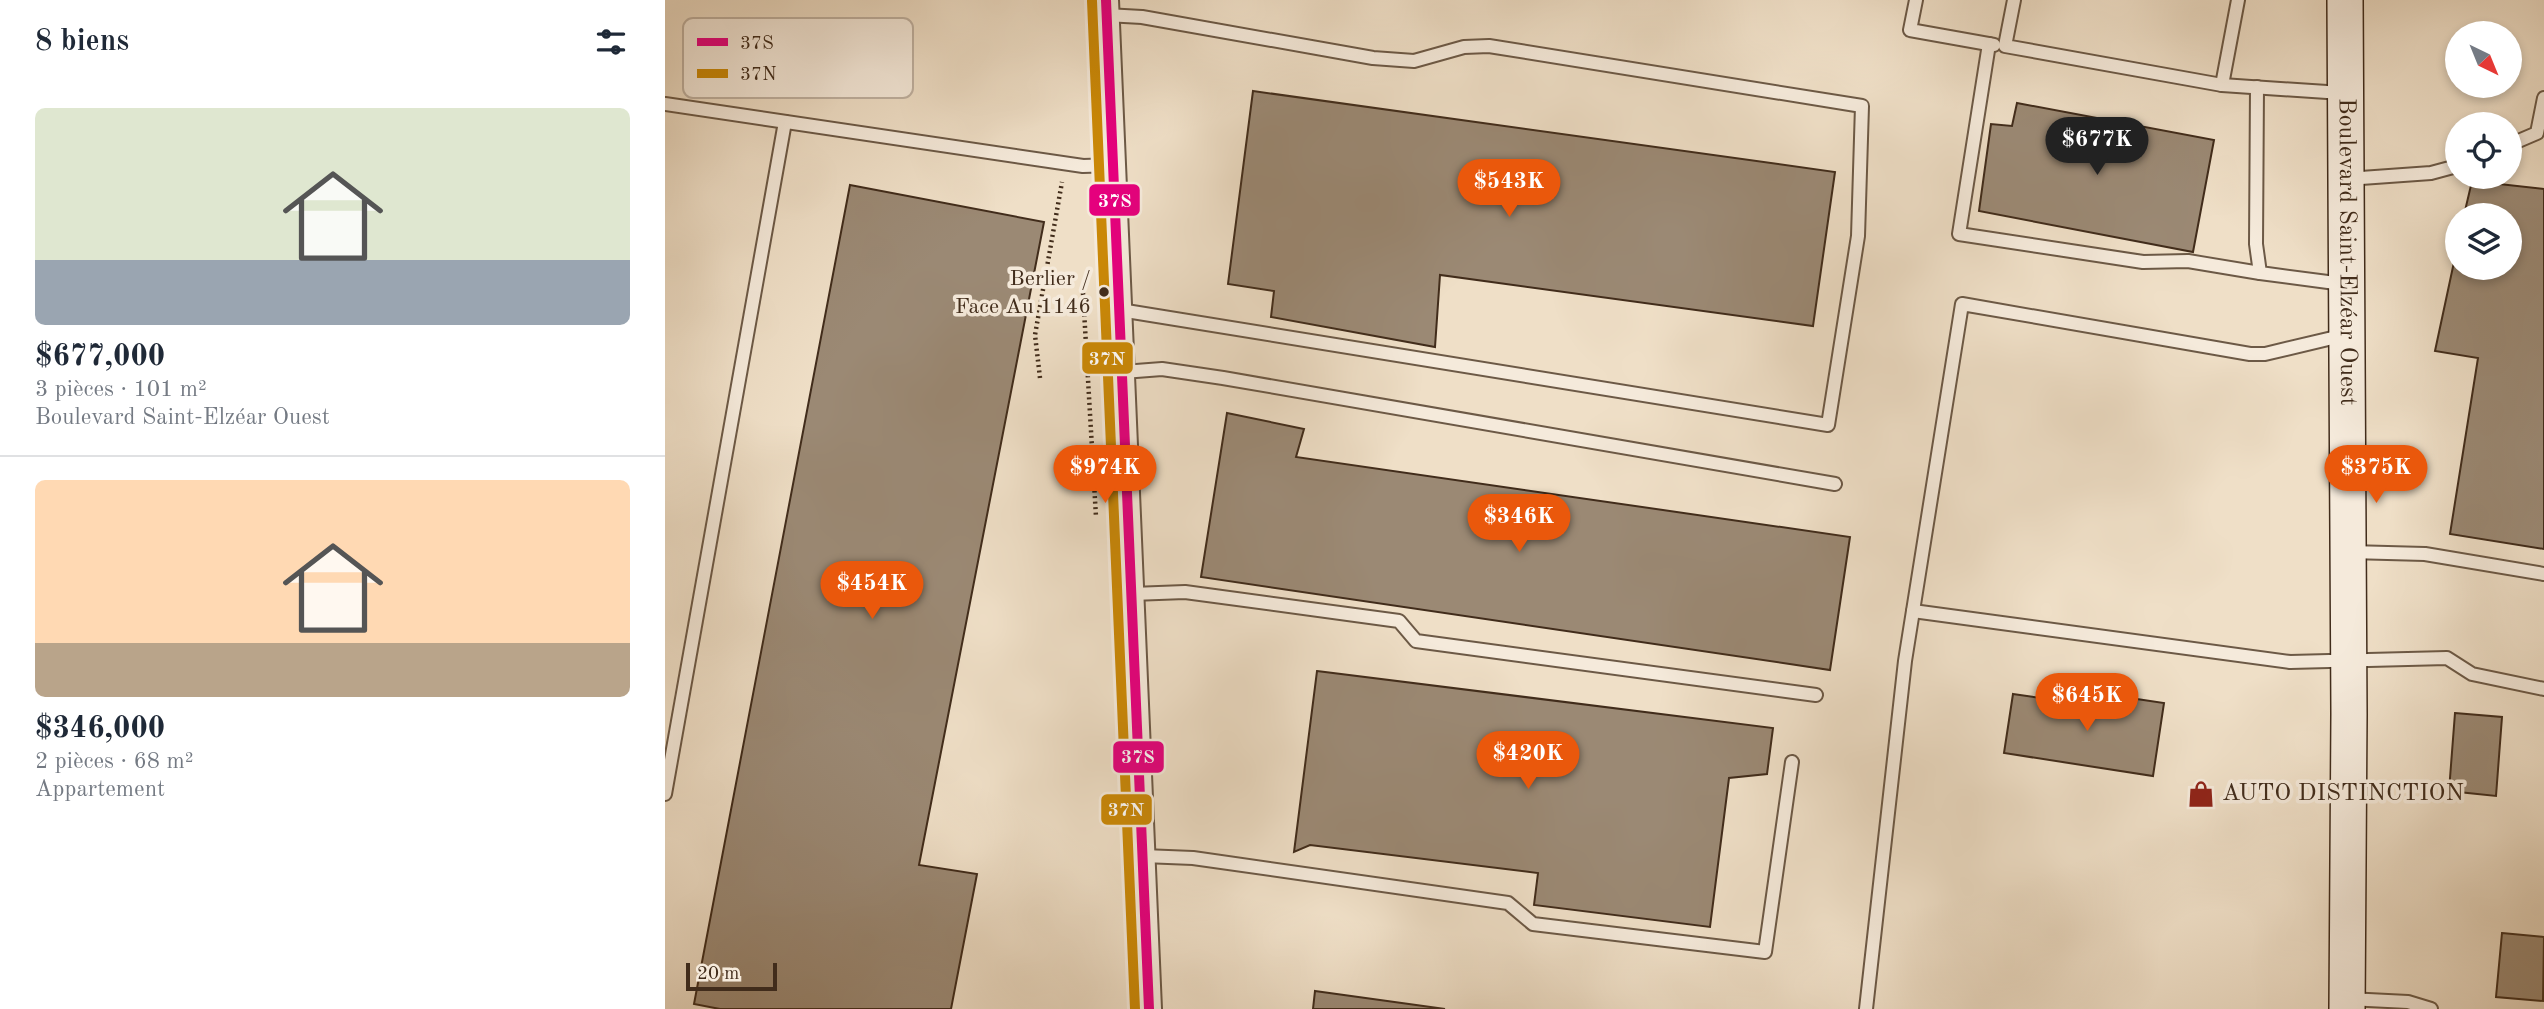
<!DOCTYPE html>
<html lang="fr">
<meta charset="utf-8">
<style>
:root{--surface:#fff;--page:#f2f2f3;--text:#1f2937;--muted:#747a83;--line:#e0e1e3;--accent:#ea580c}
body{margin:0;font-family:"Old Standard TT",serif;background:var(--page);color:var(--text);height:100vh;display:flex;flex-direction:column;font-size:26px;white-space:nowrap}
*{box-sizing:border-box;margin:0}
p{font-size:23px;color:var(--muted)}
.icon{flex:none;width:38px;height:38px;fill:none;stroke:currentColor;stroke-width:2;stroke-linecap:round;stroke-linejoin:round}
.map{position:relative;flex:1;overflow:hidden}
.side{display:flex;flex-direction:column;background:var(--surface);width:665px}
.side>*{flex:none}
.needle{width:46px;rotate:137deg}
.buttons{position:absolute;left:1780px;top:21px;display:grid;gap:14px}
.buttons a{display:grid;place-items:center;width:77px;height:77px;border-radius:50%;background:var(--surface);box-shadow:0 4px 10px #0003;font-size:35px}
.scale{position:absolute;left:21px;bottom:18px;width:91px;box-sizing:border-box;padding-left:7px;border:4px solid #412c1b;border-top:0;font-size:19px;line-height:24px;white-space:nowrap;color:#412c1b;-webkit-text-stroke:5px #f5eadb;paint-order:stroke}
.price{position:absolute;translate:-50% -60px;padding:0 16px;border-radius:24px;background:var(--accent);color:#fff;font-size:23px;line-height:46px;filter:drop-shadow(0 2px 4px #0008)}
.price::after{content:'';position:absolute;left:50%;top:42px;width:21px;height:16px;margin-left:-10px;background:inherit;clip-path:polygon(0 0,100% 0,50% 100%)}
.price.active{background:#222;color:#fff}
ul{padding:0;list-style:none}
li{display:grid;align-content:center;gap:14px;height:371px;padding:0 35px}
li+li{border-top:2px solid var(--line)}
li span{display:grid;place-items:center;height:217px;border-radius:10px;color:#555}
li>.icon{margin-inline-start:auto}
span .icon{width:126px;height:126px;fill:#fffc;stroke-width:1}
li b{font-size:30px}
h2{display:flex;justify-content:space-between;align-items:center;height:84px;padding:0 35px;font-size:30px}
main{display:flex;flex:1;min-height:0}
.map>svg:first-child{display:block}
.building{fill:#9b8974;stroke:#412c1b;stroke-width:2}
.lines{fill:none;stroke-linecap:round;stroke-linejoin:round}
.lane-casing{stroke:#6c5946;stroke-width:16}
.street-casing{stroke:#6c5946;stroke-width:28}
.secondary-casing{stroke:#412c1b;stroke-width:38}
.path{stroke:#412c1b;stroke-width:4.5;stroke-dasharray:2 3.5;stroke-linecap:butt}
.lane{stroke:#f5eadb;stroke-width:12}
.street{stroke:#f5eadb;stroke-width:24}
.secondary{stroke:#f5eadb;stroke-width:35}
.bus-1-casing{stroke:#f5eadb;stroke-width:16}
.bus-2-casing{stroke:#f5eadb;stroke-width:16}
.bus-1{stroke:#e5007d;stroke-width:10}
.bus-2{stroke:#ca8807;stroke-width:10}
.bus-dot{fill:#412c1b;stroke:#f5eadb;stroke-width:2.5}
.labels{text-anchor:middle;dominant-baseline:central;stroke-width:7;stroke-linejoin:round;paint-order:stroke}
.bus-label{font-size:22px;fill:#412c1b;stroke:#f5eadb;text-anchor:end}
.street-label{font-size:24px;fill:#412c1b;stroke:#f5eadb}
.poi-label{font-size:24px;fill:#412c1b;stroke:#f5eadb;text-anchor:start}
.key{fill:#f5eadb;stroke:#bfb1a1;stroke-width:2}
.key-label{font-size:19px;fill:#412c1b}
.line-badge{stroke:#f5eadb;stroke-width:2.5}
.badge-label{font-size:19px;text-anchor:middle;font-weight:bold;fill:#fff}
</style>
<main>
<section class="side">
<h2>8 biens<svg class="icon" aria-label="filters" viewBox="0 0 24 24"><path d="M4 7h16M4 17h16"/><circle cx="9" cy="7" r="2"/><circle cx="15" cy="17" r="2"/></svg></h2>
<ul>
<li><span style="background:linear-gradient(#dfe7d0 70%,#9aa5b1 0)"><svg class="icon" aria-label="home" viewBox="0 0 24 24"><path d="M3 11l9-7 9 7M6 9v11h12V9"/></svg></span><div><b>$677,000</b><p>3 pièces · 101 m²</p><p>Boulevard Saint-Elzéar Ouest</p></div></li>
<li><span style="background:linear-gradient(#ffd9b3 75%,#b9a48a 0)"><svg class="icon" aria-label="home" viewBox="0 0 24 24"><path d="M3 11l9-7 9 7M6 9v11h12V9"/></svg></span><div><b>$346,000</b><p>2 pièces · 68 m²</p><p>Appartement</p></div></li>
</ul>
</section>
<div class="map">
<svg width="1879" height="1009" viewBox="0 0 1879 1009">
<rect width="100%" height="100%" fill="#efdfc7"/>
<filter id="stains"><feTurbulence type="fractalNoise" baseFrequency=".00286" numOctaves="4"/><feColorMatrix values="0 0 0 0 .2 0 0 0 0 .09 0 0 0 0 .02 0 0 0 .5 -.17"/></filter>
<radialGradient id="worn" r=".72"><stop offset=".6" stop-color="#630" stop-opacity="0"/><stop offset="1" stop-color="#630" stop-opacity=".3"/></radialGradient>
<g class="building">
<polygon points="588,91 1170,172 1148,326 775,275 770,347 606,317 609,291 563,284"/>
<polygon points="1352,103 1549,140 1528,252 1314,211 1326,124 1347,126"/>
<polygon points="1807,181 1879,189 1879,549 1785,534 1813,358 1770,351 1792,248 1792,268 1844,268 1844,215 1799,215"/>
<polygon points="185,185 379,222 254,865 312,874 286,1009 55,1009 29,1004"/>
<polygon points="562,413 639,429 631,457 1185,537 1165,670 536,577"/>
<polygon points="652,671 1108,728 1102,774 1064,778 1045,927 869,905 873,873 645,845 629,852"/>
<polygon points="1348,694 1456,710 1458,697 1499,703 1488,776 1339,753"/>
<polygon points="1790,713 1837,717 1831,796 1784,791"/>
<polygon points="1837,933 1879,937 1878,1001 1831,997"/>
<polygon points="650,991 780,1009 648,1009"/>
</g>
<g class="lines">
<defs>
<g id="lane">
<polyline points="1251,0 1245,30 1329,45"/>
<polyline points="1349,0 1340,46 1557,85 1677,93"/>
<polyline points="441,15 477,17 708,58 749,61 799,47 824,46 1197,106 1193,236 1163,425 455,310"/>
<polyline points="1324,44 1294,234 1478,262 1523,261 1595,273"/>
<polyline points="1557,85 1573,0"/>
<polyline points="1592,87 1591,244 1595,273 1678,284"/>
<polyline points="0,104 418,166 449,165"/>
<polyline points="1844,145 1872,133 1879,98"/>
<polyline points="1682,179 1766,173 1792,166"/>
<polyline points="458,372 497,369 558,378 1170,484"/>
<polyline points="1685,552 1760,554 1879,574"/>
<polyline points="467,594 520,592 734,621 751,641 1151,695"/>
<polyline points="1248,611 1625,662 1782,658 1807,674 1879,689"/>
<polyline points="0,794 120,122"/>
<polyline points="478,856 528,858 843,903 868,924 1100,952 1127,762"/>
<polyline points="1683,999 1743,1002 1766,1009"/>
<polyline points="1201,1009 1240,661 1297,304 1585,354 1600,354 1680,335"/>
</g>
<polyline id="street" points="441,0 484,1009"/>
<g id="secondary">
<path id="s1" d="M1680 0 1684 714 1682 1009"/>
</g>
</defs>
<use href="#lane" class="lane-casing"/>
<use href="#street" class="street-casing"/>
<use href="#secondary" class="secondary-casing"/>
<g class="path">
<polyline points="418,293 431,517"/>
<polyline points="375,378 370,335 397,182"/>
</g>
<use href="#lane" class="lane"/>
<use href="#street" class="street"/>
<use href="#secondary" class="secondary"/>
<defs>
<polyline id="bus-1" points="441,0 484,1009"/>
<polyline id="bus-2" points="427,1 470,1009"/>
</defs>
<use href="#bus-1" class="bus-1-casing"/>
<use href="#bus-2" class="bus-2-casing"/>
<use href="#bus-1" class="bus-1"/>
<use href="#bus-2" class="bus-2"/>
</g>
<defs>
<symbol id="shop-bare" viewBox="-9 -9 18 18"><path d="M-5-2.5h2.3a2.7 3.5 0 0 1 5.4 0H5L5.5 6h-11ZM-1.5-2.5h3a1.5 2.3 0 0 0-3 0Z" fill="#8f2418" stroke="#f5eadb" stroke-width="2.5" paint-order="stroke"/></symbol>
</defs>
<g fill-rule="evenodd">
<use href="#shop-bare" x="1517" y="775" width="38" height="38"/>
</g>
<circle class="bus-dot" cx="439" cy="292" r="6"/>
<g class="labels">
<g class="bus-label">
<text x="426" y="279">Berlier /<tspan x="426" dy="28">Face Au 1146</tspan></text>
</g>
<g class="street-label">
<text stroke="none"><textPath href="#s1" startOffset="252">Boulevard Saint-Elzéar Ouest</textPath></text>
</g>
<g class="poi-label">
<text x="1557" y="794">AUTO DISTINCTION</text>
</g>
</g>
<rect x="18" y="18" width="230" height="80" rx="10" class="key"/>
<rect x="32" y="38" width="31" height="8" fill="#e5007d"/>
<rect x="32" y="69" width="31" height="9" fill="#ca8807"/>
<g class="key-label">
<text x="75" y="49">37S</text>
<text x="75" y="80">37N</text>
</g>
<g class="line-badge">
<rect x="423" y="183" width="53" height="34" rx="7" fill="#e5007d"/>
<rect x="416" y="341" width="53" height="34" rx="7" fill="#ca8807"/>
<rect x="447" y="740" width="53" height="34" rx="7" fill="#e5007d"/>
<rect x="435" y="793" width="53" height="33" rx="7" fill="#ca8807"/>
</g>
<g class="badge-label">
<text x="450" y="207">37S</text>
<text x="442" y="365">37N</text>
<text x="473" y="763">37S</text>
<text x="461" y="816">37N</text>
</g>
<rect width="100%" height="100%" filter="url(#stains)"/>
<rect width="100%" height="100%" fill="url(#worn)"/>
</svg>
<div class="buttons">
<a><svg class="needle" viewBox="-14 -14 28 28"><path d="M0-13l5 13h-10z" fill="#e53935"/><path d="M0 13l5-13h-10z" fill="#747a83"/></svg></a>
<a><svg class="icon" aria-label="locate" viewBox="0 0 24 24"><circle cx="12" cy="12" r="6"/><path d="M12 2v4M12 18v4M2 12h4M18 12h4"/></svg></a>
<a><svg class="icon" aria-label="layers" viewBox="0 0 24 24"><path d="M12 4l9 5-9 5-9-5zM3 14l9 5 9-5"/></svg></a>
</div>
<div class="scale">20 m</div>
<b class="price active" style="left:1432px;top:177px">$677K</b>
<b class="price" style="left:844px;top:219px">$543K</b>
<b class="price" style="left:440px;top:505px">$974K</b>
<b class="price" style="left:1711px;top:505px">$375K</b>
<b class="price" style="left:854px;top:554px">$346K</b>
<b class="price" style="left:207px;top:621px">$454K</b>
<b class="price" style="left:1422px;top:733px">$645K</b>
<b class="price" style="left:863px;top:791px">$420K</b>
</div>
</main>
